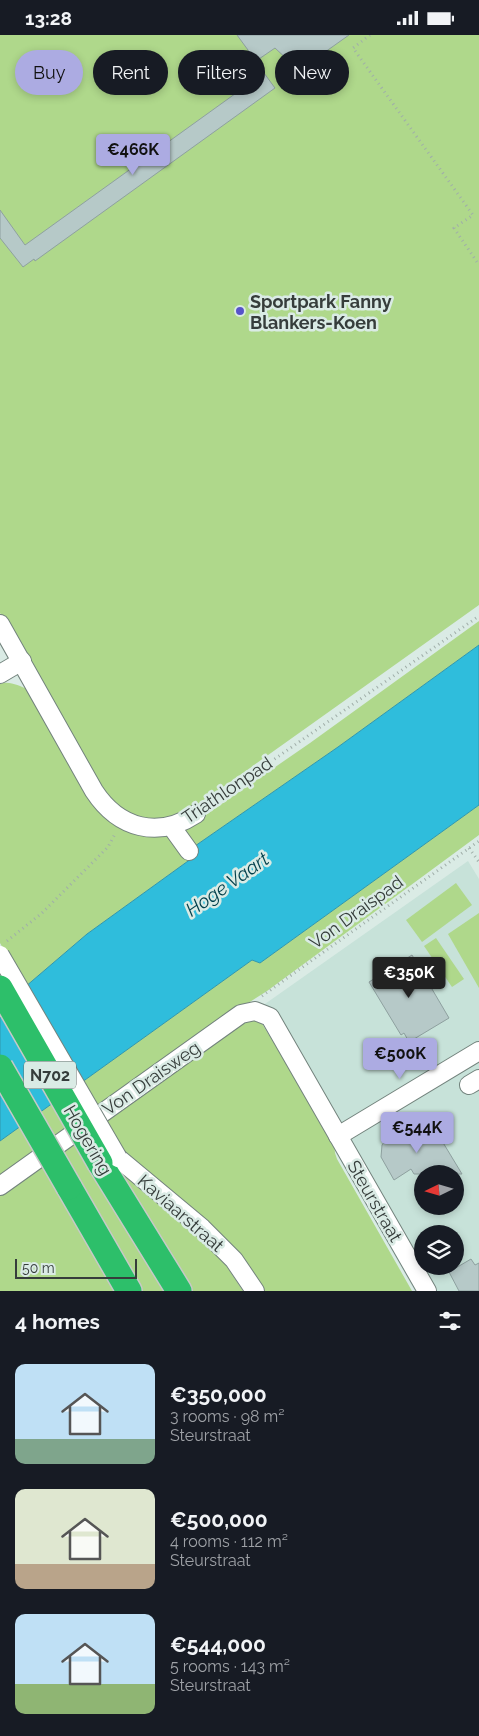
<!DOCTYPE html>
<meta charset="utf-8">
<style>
:root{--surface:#171b24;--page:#242831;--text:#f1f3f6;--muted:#9ea1a6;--accent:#acabe2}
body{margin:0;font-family:Raleway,sans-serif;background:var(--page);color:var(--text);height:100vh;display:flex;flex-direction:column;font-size:19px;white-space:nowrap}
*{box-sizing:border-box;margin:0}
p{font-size:16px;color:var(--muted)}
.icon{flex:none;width:28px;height:28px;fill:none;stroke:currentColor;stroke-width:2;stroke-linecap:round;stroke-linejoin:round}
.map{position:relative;height:1256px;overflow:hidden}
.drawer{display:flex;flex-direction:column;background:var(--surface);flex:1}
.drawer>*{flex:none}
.guide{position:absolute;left:15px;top:15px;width:450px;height:45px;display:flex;gap:10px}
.needle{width:32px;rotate:265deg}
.fabs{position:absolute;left:414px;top:1130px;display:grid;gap:10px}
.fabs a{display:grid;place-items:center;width:50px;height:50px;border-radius:50%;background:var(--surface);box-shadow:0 2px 8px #0003;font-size:25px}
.scale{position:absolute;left:15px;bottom:12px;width:122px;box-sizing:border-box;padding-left:5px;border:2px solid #363d3b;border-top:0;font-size:14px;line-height:18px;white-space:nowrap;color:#363d3b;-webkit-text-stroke:4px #daebe5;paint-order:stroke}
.price{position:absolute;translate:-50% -42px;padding:0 11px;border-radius:5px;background:var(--accent);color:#111;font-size:16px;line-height:32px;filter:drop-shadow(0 1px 2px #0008)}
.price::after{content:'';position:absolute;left:50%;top:30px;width:15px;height:11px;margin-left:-8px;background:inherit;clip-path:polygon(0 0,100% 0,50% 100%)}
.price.on{background:#222;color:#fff}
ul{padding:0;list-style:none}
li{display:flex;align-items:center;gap:15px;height:125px;padding:0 15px}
li span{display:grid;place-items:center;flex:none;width:140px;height:100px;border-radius:10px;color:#555}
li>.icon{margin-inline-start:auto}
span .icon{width:60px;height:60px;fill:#fffc;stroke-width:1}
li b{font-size:21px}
h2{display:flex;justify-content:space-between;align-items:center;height:60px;padding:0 15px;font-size:21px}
.chip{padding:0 18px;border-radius:22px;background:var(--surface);box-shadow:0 2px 8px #0003;font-size:18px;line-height:45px}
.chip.on{background:var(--accent);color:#111}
.status{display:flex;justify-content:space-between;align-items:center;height:35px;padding:0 25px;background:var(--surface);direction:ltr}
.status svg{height:14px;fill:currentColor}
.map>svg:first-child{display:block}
.built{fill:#c7e2d9;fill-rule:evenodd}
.green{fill:#afd88b}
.water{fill:#2fbddc;stroke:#3197ac}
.building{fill:#b6c9c8;stroke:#8ea09f}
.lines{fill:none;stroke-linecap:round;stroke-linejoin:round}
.minor-casing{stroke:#73837d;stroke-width:20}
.highway-casing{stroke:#c7c9c8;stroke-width:28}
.path{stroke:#a0aea9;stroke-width:3;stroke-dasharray:1 4;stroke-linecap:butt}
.minor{stroke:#fff;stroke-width:18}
.highway{stroke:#2dbf6a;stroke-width:25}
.minor-bridge-casing{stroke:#73837d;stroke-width:20;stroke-linecap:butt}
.highway-bridge-casing{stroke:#c7c9c8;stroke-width:28;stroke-linecap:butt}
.minor-bridge{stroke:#fff;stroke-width:18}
.highway-bridge{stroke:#2dbf6a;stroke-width:25}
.poi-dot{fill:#5753ca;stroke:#daebe5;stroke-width:2}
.labels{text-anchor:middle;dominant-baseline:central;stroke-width:5;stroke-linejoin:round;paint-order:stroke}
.shield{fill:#daebe5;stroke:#67716e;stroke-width:1}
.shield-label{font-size:16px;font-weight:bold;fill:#363d3b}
.poi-label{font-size:18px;font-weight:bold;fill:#363d3b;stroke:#daebe5;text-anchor:start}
.street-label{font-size:18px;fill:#363d3b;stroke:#daebe5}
.water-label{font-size:19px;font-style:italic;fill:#003f4b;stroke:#daebe5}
</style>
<div class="status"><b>13:28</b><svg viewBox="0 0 49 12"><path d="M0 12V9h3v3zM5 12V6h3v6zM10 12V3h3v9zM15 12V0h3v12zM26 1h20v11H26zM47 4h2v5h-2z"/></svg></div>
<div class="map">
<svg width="479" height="1256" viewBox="0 0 479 1256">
<rect width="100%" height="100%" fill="#daebe5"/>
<path class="built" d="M468 826 479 844V1256H415L255 976ZM422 1139H455V1171H422ZM422 1199H455V1231H422Z"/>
<g class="green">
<path d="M0 0H479V570L181 782C171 783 159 787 149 786 121 783 109 765 94 744L0 578Z"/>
<path d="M479 586V610L338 712 195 811V821L87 899 25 952 0 908V649C9 645 19 651 28 654L119 790 197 786 310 708Z"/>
<polygon points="479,770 479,800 267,956 239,974 0,1146 0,1106 252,925 260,928"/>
<polygon points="456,848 472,870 422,907 406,885"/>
<polygon points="479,878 479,953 448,899"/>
<polygon points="436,903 464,944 452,952 424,911"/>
<polygon points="249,981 261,987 326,1093 334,1108 335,1118 337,1124 412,1256 262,1256 121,1119 102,1084"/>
<polygon points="76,1102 168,1256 142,1256 58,1115"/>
<polygon points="109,1122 218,1218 243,1256 190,1256"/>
<polygon points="42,1126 120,1256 0,1256 0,1157"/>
</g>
<polygon class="water" points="479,610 479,770 260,928 252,925 0,1106 0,971 25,952 87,899 195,821 195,811 338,712"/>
<g class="building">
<polygon points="237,0 349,0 318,22 316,34 313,33 312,38 290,27 275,13 256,26"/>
<polygon points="264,38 275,53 35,226 34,224 23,232 0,203 0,175 25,210"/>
<polygon points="412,920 449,983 409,1007 404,998 401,1000 369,947"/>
<polygon points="414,1086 425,1103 436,1096 462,1139 414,1139 411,1134 394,1145 381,1122 382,1110 388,1102"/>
<polygon points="471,1224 475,1230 479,1228 479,1256 459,1256 449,1237"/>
</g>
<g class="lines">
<defs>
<g id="minor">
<path d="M0 589 94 756C119 794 158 804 196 779"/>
<polyline points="0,639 22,626"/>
<polyline points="171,791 189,816"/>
<polyline points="469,1050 479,1044"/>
<polyline points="338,1101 479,1016"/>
<polyline points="118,1123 202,1193 234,1225 255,1256"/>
<polyline points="0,1151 241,979 255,976 270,982 427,1256"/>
</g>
<g id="highway">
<polyline points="100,1128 179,1256"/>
<polyline points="69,1152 129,1256"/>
</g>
</defs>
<use href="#minor" class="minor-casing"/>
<use href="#highway" class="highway-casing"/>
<g class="path">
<polyline points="370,0 353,13 473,180 454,193 479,230"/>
<polyline points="209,770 479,581"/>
<polyline points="469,813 479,827"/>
<polyline points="7,906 42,878 108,812 115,799"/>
<polyline points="262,961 479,806"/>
</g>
<use href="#minor" class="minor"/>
<use href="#highway" class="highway"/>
<defs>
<polyline id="minor-bridge" points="0,920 118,1123"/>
<g id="highway-bridge">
<polyline points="0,953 100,1128"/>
<polyline points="0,1032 69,1152"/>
</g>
</defs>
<use href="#minor-bridge" class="minor-bridge-casing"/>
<use href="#highway-bridge" class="highway-bridge-casing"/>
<use href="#minor-bridge" class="minor-bridge"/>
<use href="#highway-bridge" class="highway-bridge"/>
</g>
<circle class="poi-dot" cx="240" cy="276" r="5"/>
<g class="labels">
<rect class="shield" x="24" y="1026.5" width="52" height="27" rx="4"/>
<g class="shield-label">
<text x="50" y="1040">N702</text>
</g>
<g class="poi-label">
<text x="250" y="266">Sportpark Fanny<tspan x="250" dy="21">Blankers-Koen</tspan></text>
</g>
<g class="street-label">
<text transform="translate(227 755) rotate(-34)">Triathlonpad</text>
<text transform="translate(356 877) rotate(-36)">Von Draispad</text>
<text transform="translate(151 1043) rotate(-35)">Von Draisweg</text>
<text transform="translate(88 1105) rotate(60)">Hogering</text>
<text transform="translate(375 1166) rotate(60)">Steurstraat</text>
<text transform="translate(181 1178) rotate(41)">Kaviaarstraat</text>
</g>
<g class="water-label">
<text transform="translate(227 849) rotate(-35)">Hoge Vaart</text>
</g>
</g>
</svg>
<div class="fabs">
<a><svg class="needle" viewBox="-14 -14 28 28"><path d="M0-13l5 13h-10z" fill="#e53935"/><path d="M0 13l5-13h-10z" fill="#9ea1a6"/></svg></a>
<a><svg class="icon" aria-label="layers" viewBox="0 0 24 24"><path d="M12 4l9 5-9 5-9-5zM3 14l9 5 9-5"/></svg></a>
</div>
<div class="scale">50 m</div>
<b class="price" style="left:133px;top:141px">€466K</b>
<b class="price on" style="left:409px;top:964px">€350K</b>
<b class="price" style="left:400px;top:1045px">€500K</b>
<b class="price" style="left:417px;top:1119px">€544K</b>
<div class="guide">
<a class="chip on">Buy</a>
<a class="chip">Rent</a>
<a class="chip">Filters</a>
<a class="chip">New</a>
</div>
</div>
<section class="drawer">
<h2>4 homes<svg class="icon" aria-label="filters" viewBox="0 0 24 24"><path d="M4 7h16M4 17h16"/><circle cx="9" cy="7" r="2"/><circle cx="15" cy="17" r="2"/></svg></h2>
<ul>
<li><span style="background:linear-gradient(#bfe0f5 75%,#7fa58c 0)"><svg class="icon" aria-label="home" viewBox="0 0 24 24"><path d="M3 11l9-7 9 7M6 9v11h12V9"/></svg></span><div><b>€350,000</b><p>3 rooms · 98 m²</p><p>Steurstraat</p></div></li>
<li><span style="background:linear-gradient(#dfe7d0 75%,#b9a48a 0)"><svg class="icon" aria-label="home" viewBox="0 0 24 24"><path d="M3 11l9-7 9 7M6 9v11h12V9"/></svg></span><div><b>€500,000</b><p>4 rooms · 112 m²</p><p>Steurstraat</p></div></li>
<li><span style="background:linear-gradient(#bfe0f5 70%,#8fb573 0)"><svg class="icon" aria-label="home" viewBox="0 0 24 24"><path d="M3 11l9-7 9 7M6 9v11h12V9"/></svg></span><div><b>€544,000</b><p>5 rooms · 143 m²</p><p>Steurstraat</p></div></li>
</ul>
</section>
